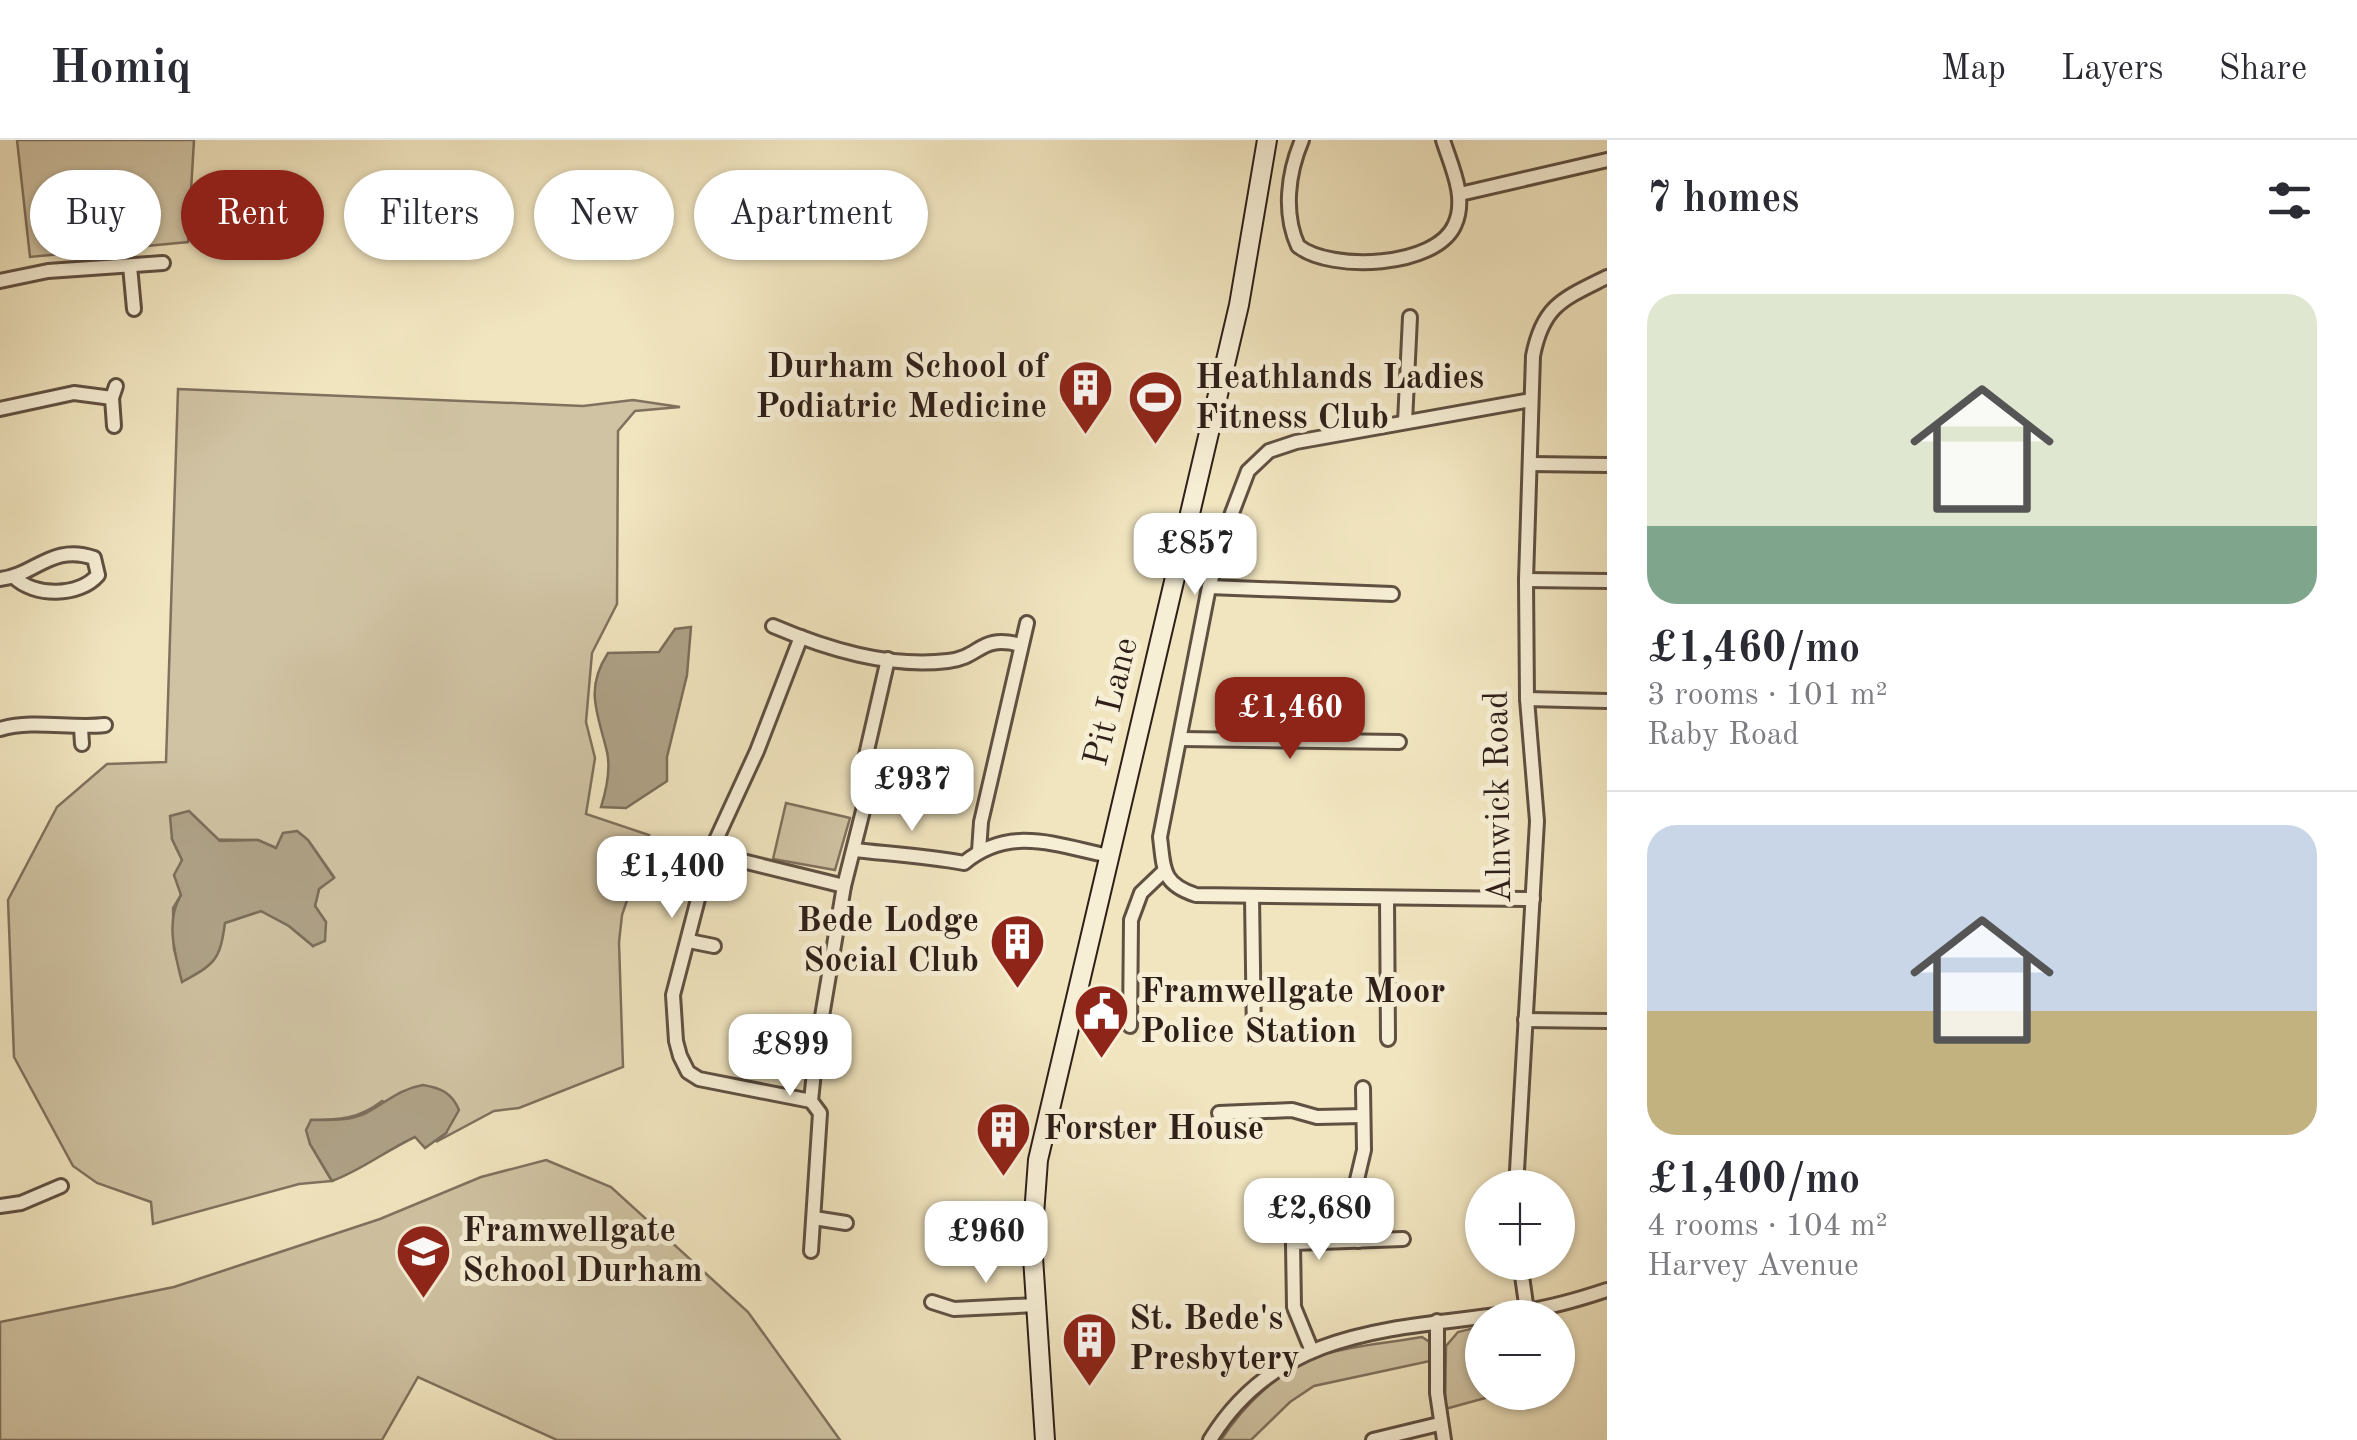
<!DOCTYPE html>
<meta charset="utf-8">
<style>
:root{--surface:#fff;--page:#f2f2f3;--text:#2b2b33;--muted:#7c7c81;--line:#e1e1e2;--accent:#8f2418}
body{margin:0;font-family:"Old Standard TT",serif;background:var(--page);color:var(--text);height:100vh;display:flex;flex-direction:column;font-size:38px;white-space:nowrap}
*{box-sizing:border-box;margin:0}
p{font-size:32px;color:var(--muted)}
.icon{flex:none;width:55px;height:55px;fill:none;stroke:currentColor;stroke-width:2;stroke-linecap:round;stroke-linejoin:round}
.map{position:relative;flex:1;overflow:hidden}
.details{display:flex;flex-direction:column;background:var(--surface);width:750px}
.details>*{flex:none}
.top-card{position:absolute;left:30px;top:30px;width:950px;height:90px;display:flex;gap:20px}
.buttons{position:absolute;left:1465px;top:1030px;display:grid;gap:20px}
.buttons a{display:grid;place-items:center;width:110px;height:110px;border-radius:50%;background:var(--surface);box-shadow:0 2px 8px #0004;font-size:50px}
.price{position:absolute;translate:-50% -85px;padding:0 22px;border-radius:20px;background:#fff;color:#222;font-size:32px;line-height:65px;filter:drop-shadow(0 2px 5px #0008)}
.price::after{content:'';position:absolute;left:50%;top:60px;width:30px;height:22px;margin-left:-15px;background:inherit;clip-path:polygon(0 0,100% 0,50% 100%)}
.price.active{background:var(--accent);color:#fff}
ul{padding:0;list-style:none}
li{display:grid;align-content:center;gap:20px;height:530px;padding:0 40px}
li+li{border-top:2px solid var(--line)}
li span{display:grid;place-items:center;height:310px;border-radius:30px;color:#555}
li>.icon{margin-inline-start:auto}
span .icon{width:180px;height:180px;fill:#fffc;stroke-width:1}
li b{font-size:42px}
h2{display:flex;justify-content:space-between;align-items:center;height:120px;padding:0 40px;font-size:42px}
.chip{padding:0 35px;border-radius:45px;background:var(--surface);box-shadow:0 2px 8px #0004;font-size:35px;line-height:90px}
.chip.active{background:var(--accent);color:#fff}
header{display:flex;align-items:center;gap:60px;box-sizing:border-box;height:140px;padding:0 50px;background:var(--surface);border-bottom:2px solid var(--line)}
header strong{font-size:48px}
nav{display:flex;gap:55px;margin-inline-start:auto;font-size:35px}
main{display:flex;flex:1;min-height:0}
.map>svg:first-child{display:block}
.green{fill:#d0c3a3;stroke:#80715e;stroke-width:2.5;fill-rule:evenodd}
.water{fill:#afa287;stroke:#7c6e5b;stroke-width:2.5}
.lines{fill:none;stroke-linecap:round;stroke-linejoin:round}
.street-casing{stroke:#605042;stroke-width:18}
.secondary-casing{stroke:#2f1f19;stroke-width:22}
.street{stroke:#f6eed5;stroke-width:12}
.secondary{stroke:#f6eed5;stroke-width:18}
.labels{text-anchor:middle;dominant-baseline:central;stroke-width:10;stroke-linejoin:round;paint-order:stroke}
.poi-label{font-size:35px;font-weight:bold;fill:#2f1f19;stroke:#f6eed5;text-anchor:start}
.street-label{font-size:35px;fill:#2f1f19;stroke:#f6eed5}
</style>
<header>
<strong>Homiq</strong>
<nav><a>Map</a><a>Layers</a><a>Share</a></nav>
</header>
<main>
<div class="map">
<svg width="1607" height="1300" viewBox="0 0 1607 1300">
<rect width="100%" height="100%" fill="#f1e5bf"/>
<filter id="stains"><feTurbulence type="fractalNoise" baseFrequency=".002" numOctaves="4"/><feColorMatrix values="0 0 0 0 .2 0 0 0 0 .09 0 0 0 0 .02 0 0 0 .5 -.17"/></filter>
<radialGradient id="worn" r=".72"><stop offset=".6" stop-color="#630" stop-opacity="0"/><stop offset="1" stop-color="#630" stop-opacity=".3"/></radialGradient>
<g class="green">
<polygon points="17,0 194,0 188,102 30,117"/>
<path d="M178 249 583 266 633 260 680 267 635 271 618 291 617 464 592 513 586 582 595 618 586 674 649 695 622 775 619 802 623 927 519 968 494 971 436 1002 446 993 382 961C359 979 339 980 311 980L310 1004 332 1041 299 1044 153 1084 151 1062 97 1043 73 1026 14 917 8 760 57 667 107 624 166 622ZM297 691 308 700 334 737 319 749 315 766 326 782 313 806 289 786 261 771 224 783 183 841 174 809 173 768 181 755 182 720 172 699 258 700 276 708Z"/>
<polygon points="786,663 850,678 835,730 773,719"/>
<polygon points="546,1020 611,1047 748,1172 840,1300 557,1300 418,1237 382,1300 0,1300 0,1182 174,1147 380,1079 481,1037"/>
<polygon points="1482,1186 1482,1252 1492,1253 1493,1256 1445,1269 1446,1206 1458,1192"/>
<path d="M1422 1197 1431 1203 1430 1221 1314 1246 1290 1262 1251 1300H1221C1243 1266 1282 1227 1321 1215 1353 1205 1389 1203 1422 1197Z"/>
</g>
<g class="water">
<path d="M691 487 687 535 667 617V641L626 668 601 667C606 651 611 630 607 612 598 573 584 550 608 513L659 512 675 489Z"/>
<path d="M189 671 220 701 258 700 276 708 283 693 297 691 308 700 334 738 319 749 315 766 326 782 325 801 313 806 289 786 261 771 225 783C220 820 215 824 182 842 175 814 165 781 181 755L174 735 182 720 172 699 170 676Z"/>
<path d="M423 945C441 948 452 953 459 970L446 993 425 1008 415 997C385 1011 362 1030 332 1041L310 1004 306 990 311 980C330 980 349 981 366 973 387 962 399 949 423 945Z"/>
</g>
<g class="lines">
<defs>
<g id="street">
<path d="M1302 0C1288 33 1283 73 1298 106 1330 132 1437 128 1455 84 1467 57 1451 26 1443 0"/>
<polyline points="1460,54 1607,20"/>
<polyline points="130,126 134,169"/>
<polyline points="0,141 48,131 163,123"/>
<path d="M1531 260 1296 302 1269 311 1248 331 1232 373 1209 447 1160 697C1164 730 1162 744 1196 755L1533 759"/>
<polyline points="0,269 74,253 112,258"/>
<polyline points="1405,282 1410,177"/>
<polyline points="114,286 112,258 116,246"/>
<polyline points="1530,324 1607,325"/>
<path d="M0 439C34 436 52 403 94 418L98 435C79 457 34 457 14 437"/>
<polyline points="1526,440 1607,441"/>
<polyline points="1209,447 1392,454"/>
<path d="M773 486C827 509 888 528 948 521 982 517 979 494 1021 505"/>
<polyline points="801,497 757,611 710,713 673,855 676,901 680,916 688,932 699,939 811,961"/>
<polyline points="1527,559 1607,561"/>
<polyline points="81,588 82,604"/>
<path d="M0 589C34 579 70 589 105 585"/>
<polyline points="1181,599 1399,602"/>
<path d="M854 710C891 714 927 716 964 723 1010 685 1056 705 1109 716"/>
<polyline points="979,711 981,682 1027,483"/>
<polyline points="710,713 844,746"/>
<polyline points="1252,756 1254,898"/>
<polyline points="1387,758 1388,899"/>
<polyline points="689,801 714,806"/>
<polyline points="1111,874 1130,875"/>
<polyline points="1525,880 1607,881"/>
<polyline points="1130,886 1131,780 1141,753 1164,731"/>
<polyline points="1219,973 1292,970 1317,977 1363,976"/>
<path d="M1516 1048 1537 681 1527 559 1526 440 1533 216C1543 165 1563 159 1607 137"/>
<polyline points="0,1066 21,1063 61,1046"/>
<polyline points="814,1078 846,1083"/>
<polyline points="1358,1101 1356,1044 1364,1010 1363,948"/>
<polyline points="811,1111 820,973 811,961 816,912 844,746 870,643 871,635 864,632 863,628 888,519"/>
<polyline points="1520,1122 1527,1171"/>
<polyline points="932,1162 954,1169 1036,1165"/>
<polyline points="1437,1181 1437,1253 1444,1300"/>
<polyline points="1312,1211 1294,1167 1293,1103 1403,1099"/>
<path d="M1210 1300C1282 1182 1406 1190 1525 1171 1553 1167 1580 1159 1607 1150"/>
<polyline points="1373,1300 1439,1284"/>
</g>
<polyline id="secondary" points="1045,1300 1032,1102 1038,1020 1239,165 1267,0"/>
</defs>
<use href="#street" class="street-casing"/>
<use href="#secondary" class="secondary-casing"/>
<use href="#street" class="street"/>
<use href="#secondary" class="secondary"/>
</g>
<defs>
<symbol id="building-pin" viewBox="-11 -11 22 30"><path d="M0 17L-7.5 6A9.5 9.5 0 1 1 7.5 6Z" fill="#8f2418" stroke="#f6eed5"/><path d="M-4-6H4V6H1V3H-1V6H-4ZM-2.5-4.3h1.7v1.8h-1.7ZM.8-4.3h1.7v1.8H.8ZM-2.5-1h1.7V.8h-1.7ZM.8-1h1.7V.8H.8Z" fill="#fff"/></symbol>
<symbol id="stadium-pin" viewBox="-11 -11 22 30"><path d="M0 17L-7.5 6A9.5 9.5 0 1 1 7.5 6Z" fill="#8f2418" stroke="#f6eed5"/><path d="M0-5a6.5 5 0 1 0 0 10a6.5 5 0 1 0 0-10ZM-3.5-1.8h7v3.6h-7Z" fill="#fff"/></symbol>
<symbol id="civic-pin" viewBox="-11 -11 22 30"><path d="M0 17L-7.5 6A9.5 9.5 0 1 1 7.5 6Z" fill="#8f2418" stroke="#f6eed5"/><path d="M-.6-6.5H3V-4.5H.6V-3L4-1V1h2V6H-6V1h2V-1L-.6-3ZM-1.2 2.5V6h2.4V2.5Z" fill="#fff"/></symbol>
<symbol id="school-pin" viewBox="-11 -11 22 30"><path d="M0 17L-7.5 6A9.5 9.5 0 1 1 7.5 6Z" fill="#8f2418" stroke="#f6eed5"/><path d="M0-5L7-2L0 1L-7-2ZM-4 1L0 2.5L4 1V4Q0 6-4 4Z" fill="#fff"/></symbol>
</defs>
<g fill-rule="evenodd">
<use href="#building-pin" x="1054" y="216" width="63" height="86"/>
<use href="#stadium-pin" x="1124" y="226" width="63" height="86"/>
<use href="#building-pin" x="986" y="770" width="63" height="86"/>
<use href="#civic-pin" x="1070" y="840" width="63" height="86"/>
<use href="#building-pin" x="972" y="958" width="63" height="86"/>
<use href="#school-pin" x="392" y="1080" width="63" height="86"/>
<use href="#building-pin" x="1058" y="1168" width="63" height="86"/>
</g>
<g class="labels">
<g class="poi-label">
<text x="1047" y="227" text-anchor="end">Durham School of<tspan x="1047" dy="40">Podiatric Medicine</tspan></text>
<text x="1195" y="238">Heathlands Ladies<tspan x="1195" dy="40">Fitness Club</tspan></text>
<text x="979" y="781" text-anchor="end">Bede Lodge<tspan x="979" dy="40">Social Club</tspan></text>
<text x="1140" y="852">Framwellgate Moor<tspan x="1140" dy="40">Police Station</tspan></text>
<text x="1043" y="989">Forster House</text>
<text x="462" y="1091">Framwellgate<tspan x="462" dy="40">School Durham</tspan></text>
<text x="1129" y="1179">St. Bede's<tspan x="1129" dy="40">Presbytery</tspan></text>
</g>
<g class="street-label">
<text transform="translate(1112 562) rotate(-76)">Pit Lane</text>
<text transform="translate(1499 657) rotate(-91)">Alnwick Road</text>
</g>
</g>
<rect width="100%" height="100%" filter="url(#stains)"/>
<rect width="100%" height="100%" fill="url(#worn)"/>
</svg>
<div class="buttons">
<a>+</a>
<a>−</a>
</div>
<b class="price" style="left:1195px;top:458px">£857</b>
<b class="price active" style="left:1290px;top:622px">£1,460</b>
<b class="price" style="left:912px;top:694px">£937</b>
<b class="price" style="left:672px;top:781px">£1,400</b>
<b class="price" style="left:790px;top:959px">£899</b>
<b class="price" style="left:1319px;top:1123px">£2,680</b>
<b class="price" style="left:986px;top:1146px">£960</b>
<div class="top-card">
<a class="chip">Buy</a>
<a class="chip active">Rent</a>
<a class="chip">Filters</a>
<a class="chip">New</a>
<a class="chip">Apartment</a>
</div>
</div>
<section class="details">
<h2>7 homes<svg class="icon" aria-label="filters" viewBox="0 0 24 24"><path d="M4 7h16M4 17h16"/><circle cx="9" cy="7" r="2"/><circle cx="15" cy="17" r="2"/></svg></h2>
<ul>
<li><span style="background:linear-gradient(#dfe7d0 75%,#7fa58c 0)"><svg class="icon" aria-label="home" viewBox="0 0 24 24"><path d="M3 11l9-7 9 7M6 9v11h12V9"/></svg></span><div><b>£1,460/mo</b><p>3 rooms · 101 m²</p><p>Raby Road</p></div></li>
<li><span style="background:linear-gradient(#c9d6e8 60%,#c2b280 0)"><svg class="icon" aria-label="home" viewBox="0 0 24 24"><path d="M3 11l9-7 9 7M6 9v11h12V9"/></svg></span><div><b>£1,400/mo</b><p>4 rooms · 104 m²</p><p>Harvey Avenue</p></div></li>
</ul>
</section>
</main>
